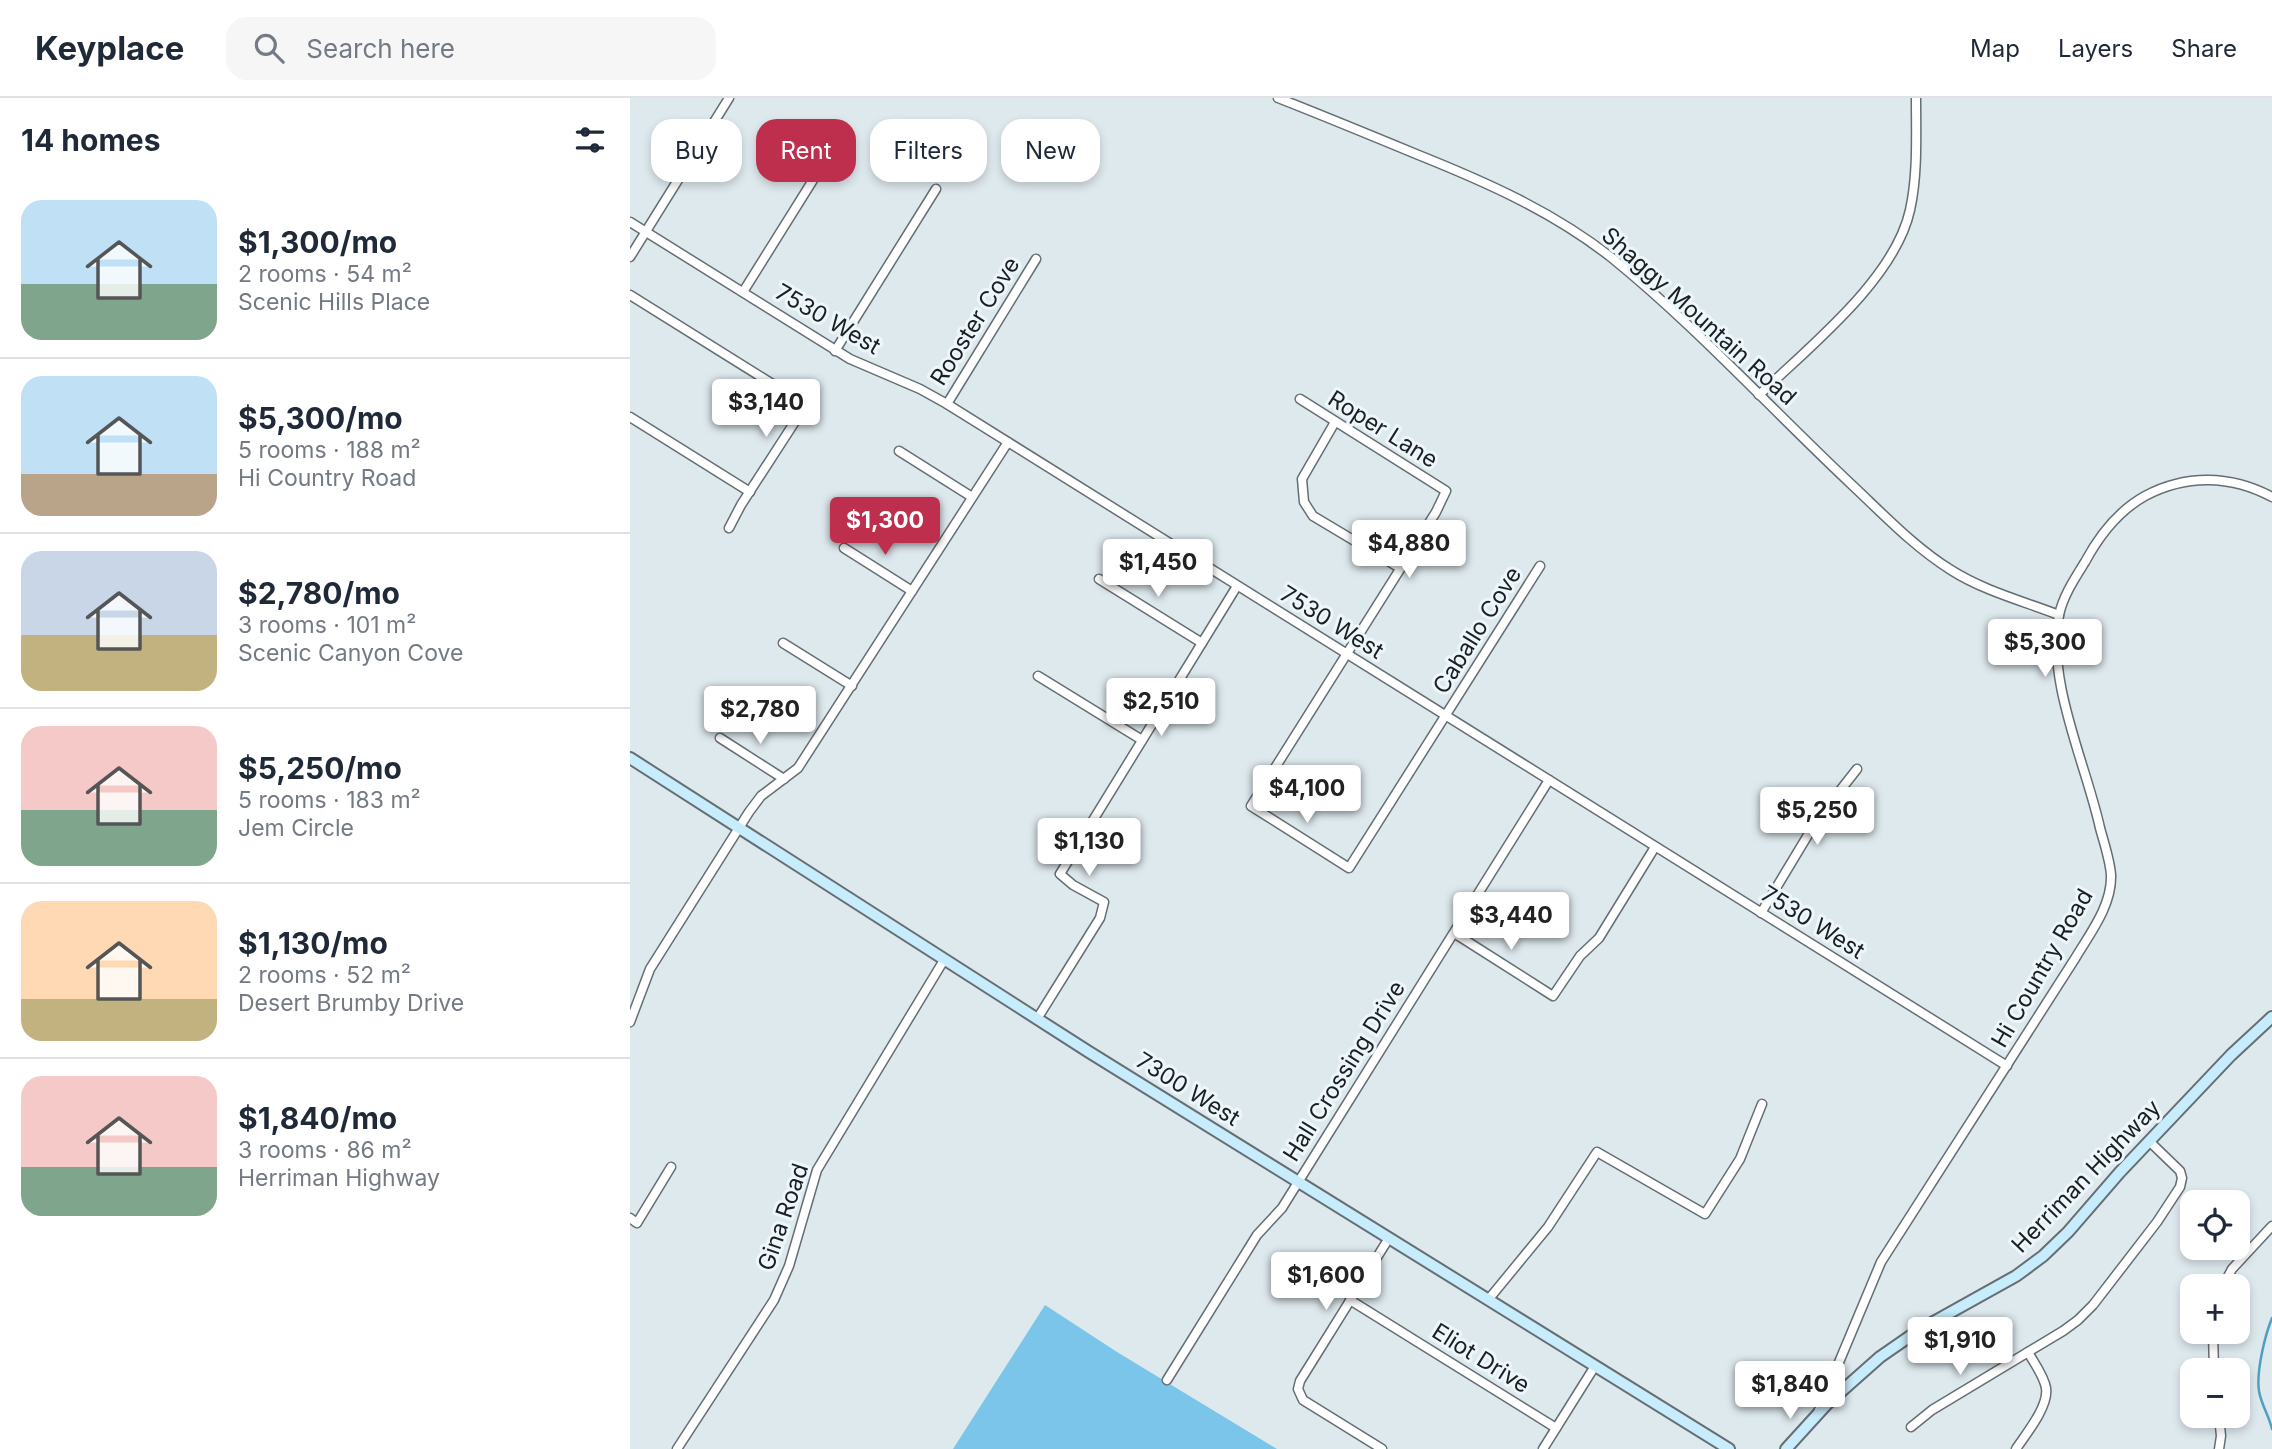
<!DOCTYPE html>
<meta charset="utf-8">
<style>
:root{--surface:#fff;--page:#f6f6f7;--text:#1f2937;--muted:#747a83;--line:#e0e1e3;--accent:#be2e4d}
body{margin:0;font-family:Inter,sans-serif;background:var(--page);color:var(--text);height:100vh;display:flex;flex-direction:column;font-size:26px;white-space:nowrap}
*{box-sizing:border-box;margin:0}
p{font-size:23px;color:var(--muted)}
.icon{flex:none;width:38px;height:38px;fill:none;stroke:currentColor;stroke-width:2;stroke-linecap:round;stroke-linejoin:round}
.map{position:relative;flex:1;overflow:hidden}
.drawer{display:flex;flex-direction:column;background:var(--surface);width:630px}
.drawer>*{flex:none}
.top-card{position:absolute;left:21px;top:21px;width:665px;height:63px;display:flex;gap:14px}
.fabs{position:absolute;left:1550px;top:1092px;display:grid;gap:14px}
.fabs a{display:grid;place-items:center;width:70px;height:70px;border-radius:14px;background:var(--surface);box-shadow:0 4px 10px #0003;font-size:35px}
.price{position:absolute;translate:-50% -60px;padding:0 16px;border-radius:7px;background:#fff;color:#222;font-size:23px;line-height:46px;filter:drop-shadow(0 2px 4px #0008)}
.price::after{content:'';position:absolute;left:50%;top:42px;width:21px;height:16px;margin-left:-10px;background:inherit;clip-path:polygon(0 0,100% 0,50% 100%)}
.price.on{background:var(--accent);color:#fff}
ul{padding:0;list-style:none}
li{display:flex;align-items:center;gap:21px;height:175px;padding:0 21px}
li+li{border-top:2px solid var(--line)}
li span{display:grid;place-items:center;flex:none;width:196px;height:140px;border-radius:21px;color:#555}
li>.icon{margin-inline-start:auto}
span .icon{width:84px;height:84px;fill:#fffc;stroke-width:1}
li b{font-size:30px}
h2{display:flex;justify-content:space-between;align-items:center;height:84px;padding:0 21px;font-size:30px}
.pill{padding:0 24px;border-radius:21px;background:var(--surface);box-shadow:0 4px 10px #0003;font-size:24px;line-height:63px}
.pill.on{background:var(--accent);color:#fff}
header{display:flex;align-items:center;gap:42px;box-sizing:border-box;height:98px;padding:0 35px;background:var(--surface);border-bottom:2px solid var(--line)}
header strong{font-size:33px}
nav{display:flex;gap:38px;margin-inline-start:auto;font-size:24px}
.search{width:490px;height:63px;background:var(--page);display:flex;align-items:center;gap:18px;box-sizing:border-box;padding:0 24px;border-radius:21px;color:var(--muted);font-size:26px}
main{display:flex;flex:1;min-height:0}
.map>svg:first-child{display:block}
.green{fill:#7ac5e9}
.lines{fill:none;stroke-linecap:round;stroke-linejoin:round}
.stream{stroke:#519ec2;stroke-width:2.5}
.street-casing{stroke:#656e73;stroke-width:11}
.secondary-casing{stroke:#656e73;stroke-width:14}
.street{stroke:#fff;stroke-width:8}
.secondary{stroke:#c7ecfb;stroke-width:10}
.labels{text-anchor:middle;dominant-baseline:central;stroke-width:6;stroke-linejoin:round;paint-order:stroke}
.street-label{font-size:23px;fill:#1b1f21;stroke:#ecf6fb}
</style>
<header>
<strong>Keyplace</strong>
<div class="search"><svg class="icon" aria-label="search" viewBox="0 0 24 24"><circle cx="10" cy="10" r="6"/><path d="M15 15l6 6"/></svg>Search here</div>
<nav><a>Map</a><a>Layers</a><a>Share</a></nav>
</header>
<main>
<section class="drawer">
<h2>14 homes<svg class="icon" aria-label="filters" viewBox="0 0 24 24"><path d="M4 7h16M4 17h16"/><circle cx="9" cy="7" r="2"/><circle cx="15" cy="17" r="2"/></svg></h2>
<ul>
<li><span style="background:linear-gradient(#bfe0f5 60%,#7fa58c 0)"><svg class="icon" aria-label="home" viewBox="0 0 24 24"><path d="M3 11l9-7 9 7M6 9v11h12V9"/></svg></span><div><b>$1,300/mo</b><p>2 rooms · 54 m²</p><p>Scenic Hills Place</p></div></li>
<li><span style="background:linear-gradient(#bfe0f5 70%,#b9a48a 0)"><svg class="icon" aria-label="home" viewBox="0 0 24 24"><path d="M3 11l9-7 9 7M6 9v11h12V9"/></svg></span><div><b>$5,300/mo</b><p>5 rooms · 188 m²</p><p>Hi Country Road</p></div></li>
<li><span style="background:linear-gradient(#c9d6e8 60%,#c2b280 0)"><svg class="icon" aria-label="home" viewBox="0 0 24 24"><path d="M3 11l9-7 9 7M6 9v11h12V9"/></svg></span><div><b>$2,780/mo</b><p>3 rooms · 101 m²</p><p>Scenic Canyon Cove</p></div></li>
<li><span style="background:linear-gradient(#f6c9c9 60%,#7fa58c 0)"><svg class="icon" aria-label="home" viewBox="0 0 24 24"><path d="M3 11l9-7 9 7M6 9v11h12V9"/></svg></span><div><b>$5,250/mo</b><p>5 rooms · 183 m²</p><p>Jem Circle</p></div></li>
<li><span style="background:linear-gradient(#ffd9b3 70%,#c2b280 0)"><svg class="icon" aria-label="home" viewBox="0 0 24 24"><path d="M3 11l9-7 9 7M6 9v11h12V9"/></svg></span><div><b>$1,130/mo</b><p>2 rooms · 52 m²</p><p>Desert Brumby Drive</p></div></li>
<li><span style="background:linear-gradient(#f6c9c9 65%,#7fa58c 0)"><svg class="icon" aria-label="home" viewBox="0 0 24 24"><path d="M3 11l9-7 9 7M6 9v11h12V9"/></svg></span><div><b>$1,840/mo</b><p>3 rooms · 86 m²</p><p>Herriman Highway</p></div></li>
</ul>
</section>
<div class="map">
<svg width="1642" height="1351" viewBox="0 0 1642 1351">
<rect width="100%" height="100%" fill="#dee9ee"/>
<polygon class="green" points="415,1207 487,1254 647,1351 323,1351"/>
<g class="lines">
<path class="stream" d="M1642 1220C1635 1237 1626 1274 1629 1293 1631 1306 1639 1318 1642 1331"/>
<defs>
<g id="street">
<path d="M648 0C694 18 740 37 786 56 856 84 922 113 982 160 1067 229 1141 311 1221 386 1253 416 1284 449 1321 472 1354 493 1393 503 1429 517"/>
<polyline points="0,124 220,261 290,291 317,306 1377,968"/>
<polyline points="0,159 99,0"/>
<polyline points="113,194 213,34"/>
<polyline points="0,197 157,295 179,307 166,322 111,407 99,430"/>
<polyline points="205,253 306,91"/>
<path d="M1129 297C1179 249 1265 181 1280 112 1288 76 1286 37 1286 0"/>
<polyline points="670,301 816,393 806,414 621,708 719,770 910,468"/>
<polyline points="317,306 406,161"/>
<polyline points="0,319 120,394"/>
<polyline points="705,324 672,381 674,404 683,418 770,470"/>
<polyline points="269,353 342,399"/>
<polyline points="214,450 282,493"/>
<polyline points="469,481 572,545"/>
<polyline points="153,545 222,588"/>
<polyline points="408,578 512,642"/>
<polyline points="90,640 154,681"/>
<polyline points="1131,815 1187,722 1227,671"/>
<polyline points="824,835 923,898 950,858 969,840 1025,749"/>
<polyline points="407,921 470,820 474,804 443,787 430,776 607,488"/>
<polyline points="0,924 20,871 119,714 131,698 168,670 378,344"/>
<polyline points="0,1120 7,1125 41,1069"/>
<polyline points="1593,1188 1602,1171 1642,1128"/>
<polyline points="720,1202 926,1330"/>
<polyline points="858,1202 918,1129 967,1054 1075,1116 1110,1061 1132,1006"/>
<polyline points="1583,1234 1584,1272"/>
<polyline points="537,1282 627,1137 652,1110 919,682"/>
<path d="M1189 1312 1251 1164 1446 859C1461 834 1482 807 1481 777 1480 762 1474 745 1470 730 1456 666 1416 583 1429 517 1433 498 1445 480 1455 464 1469 438 1488 413 1515 398 1556 376 1601 377 1642 399"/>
<polyline points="1281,1329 1302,1312 1433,1233 1448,1222 1463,1207 1527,1124 1550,1089 1552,1080 1550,1073 1519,1043"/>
<polyline points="47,1351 144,1202 159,1168 187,1072 314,862"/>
<polyline points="752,1351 673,1302 668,1291 670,1283 759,1140"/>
<polyline points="913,1351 965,1268"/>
<path d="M1386 1351C1396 1336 1419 1308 1416 1290 1414 1278 1404 1265 1398 1254"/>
<polyline points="1589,1351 1591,1338 1589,1318"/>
</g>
<g id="secondary">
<polyline points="0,660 459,954 1099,1351"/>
<polyline points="1156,1351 1197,1306 1250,1259 1289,1232 1386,1178 1413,1158 1438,1134 1490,1074 1601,957 1642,919"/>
</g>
</defs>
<use href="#street" class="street-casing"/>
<use href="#secondary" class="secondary-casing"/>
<use href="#street" class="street"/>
<use href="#secondary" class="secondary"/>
</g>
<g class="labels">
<g class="street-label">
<text transform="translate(1069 218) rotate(42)">Shaggy Mountain Road</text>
<text transform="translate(198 221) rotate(30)">7530 West</text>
<text transform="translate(345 223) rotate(-58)">Rooster Cove</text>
<text transform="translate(753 331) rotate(32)">Roper Lane</text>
<text transform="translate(702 524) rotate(32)">7530 West</text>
<text transform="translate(847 532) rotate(-58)">Caballo Cove</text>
<text transform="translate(1183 824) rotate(32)">7530 West</text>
<text transform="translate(1412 870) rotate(-60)">Hi Country Road</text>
<text transform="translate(714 973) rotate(-58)">Hall Crossing Drive</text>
<text transform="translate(558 991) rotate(32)">7300 West</text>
<text transform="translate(1456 1078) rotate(-46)">Herriman Highway</text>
<text transform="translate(153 1119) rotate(-71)">Gina Road</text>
<text transform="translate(851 1260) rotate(32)">Eliot Drive</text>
</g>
</g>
</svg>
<div class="fabs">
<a><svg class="icon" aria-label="locate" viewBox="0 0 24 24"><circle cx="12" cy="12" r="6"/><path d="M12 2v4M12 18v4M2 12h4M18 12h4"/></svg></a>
<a>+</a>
<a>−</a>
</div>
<b class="price" style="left:136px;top:341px">$3,140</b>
<b class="price on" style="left:255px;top:459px">$1,300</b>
<b class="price" style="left:779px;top:482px">$4,880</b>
<b class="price" style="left:528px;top:501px">$1,450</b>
<b class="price" style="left:1415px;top:581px">$5,300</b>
<b class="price" style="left:531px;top:640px">$2,510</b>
<b class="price" style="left:130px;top:648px">$2,780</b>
<b class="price" style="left:677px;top:727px">$4,100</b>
<b class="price" style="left:1187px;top:749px">$5,250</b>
<b class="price" style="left:459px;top:780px">$1,130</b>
<b class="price" style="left:881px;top:854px">$3,440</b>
<b class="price" style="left:696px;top:1214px">$1,600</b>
<b class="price" style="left:1330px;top:1279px">$1,910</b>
<b class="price" style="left:1160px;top:1323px">$1,840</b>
<div class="top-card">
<a class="pill">Buy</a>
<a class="pill on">Rent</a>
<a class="pill">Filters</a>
<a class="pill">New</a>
</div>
</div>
</main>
